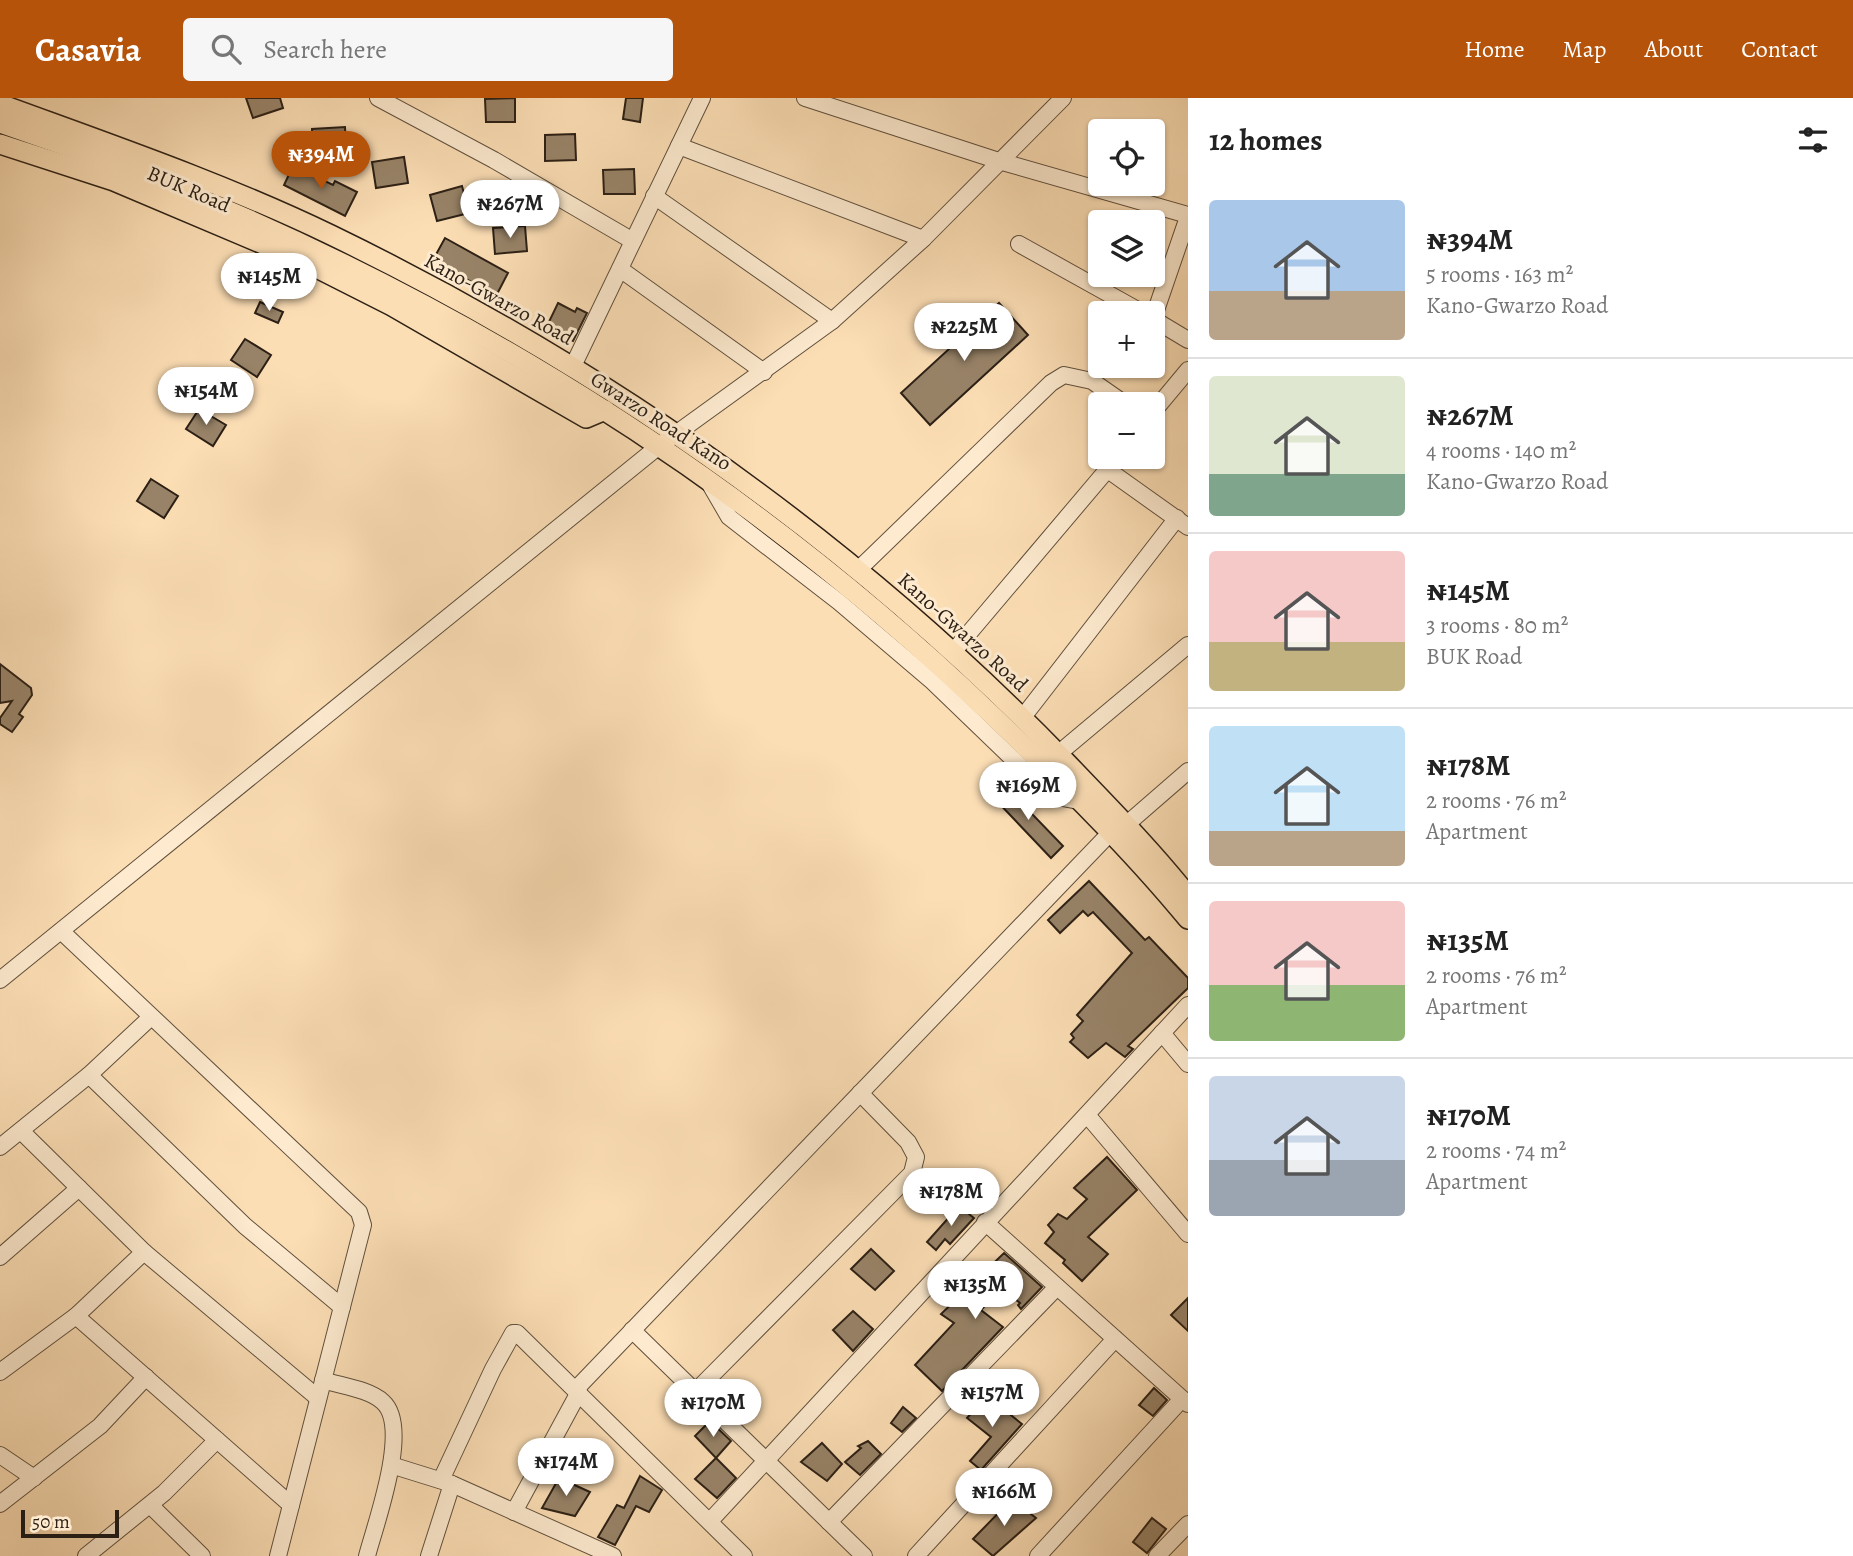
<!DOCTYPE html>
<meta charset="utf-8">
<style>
:root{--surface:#fff;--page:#f6f6f6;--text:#222;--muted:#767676;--line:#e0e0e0;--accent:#b45309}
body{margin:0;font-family:Alegreya,serif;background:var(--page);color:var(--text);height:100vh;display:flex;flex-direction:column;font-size:26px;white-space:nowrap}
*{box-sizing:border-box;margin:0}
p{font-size:23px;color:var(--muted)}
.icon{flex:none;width:38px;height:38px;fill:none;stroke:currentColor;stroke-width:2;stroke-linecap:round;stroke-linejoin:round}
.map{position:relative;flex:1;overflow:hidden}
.details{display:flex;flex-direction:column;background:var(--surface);width:665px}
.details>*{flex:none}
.controls{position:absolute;left:1088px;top:21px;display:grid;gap:14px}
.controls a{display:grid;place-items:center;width:77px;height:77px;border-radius:7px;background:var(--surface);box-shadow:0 2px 5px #0004;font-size:35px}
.scale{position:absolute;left:21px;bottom:18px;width:98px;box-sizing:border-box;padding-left:7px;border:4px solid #2c2015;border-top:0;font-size:19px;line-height:24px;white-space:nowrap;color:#2c2015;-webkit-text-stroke:5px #fdeacf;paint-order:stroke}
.price{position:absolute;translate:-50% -60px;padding:0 16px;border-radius:24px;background:#fff;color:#222;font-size:23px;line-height:46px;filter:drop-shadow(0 2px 4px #0008)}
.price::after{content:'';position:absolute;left:50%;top:42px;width:21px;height:16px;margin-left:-10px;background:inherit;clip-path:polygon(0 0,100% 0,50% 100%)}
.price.active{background:var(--accent);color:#fff}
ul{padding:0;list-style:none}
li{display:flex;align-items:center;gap:21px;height:175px;padding:0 21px}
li+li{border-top:2px solid var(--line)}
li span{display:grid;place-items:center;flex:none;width:196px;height:140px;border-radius:7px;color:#555}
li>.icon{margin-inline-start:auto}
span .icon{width:84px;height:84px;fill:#fffc;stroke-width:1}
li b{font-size:30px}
h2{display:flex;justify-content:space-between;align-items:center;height:84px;padding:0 21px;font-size:30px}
header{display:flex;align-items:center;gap:42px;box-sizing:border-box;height:98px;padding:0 35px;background:var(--accent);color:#fff}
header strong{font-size:33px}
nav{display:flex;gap:38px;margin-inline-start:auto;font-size:24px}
.search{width:490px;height:63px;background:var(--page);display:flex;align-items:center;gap:18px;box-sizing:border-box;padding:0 24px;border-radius:7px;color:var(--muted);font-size:26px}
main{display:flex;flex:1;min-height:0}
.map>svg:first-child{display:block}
.building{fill:#988368;stroke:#2c2015;stroke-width:2}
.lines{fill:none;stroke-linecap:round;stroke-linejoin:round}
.minor-casing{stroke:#60503d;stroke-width:18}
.major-casing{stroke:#2c2015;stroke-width:22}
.minor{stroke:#fdeacf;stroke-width:16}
.major{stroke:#fcdeb5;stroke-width:19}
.labels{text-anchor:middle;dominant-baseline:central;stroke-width:6;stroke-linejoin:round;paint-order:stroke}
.street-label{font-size:21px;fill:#2c2015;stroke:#fdeacf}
</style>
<header>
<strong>Casavia</strong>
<div class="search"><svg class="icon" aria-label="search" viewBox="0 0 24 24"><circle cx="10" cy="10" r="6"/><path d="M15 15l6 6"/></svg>Search here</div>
<nav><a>Home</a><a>Map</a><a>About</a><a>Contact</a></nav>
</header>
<main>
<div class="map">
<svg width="1188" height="1458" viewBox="0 0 1188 1458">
<rect width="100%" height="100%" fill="#fcdeb5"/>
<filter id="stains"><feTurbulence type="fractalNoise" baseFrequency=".00286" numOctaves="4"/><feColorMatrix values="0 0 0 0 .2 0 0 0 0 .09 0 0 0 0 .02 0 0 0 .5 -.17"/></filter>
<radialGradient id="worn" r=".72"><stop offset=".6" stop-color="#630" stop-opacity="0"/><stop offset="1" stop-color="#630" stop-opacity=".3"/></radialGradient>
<g class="building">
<polygon points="246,0 280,0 283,10 253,20"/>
<polygon points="515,0 515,24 486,24 485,1"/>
<polygon points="626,0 643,0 640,24 623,21"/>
<polygon points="345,29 346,55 313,56 312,31"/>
<polygon points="575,36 576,62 545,63 545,37"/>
<polygon points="404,59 408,85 376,90 372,64"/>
<polygon points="293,68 333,87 335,83 357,94 345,118 284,87"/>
<polygon points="634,71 635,96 604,96 603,72"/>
<polygon points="462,88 469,115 437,123 430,97"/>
<polygon points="525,128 527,153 495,156 493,130"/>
<polygon points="445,140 508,175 496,198 433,162"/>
<polygon points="260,204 283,214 278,225 255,215"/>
<polygon points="558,205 575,214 577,210 587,215 573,243 546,230"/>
<polygon points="999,205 1028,237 930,327 901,295 961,240 951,229 959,221 969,232"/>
<polygon points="245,241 271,257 257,279 231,262"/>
<polygon points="199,311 226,327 213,348 186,331"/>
<polygon points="151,381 178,398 164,420 137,403"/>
<polygon points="0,566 31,590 32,597 19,616 23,619 12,634 0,626 0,620 12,603 0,605"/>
<polygon points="1005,688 1063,748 1051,760 993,699"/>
<polygon points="1089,783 1145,842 1149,839 1188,880 1188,890 1128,948 1133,951 1125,959 1106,945 1088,960 1070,944 1074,940 1071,936 1083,923 1077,917 1132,855 1093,814 1088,818 1083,813 1060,835 1048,822"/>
<polygon points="1107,1059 1137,1092 1088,1139 1108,1156 1082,1183 1063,1165 1065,1162 1045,1145 1054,1134 1048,1127 1058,1116 1067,1121 1087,1101 1074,1090"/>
<polygon points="959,1108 974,1120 950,1146 945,1141 936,1152 927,1144"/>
<polygon points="871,1151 894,1173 875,1192 851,1171"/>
<polygon points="1004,1155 1042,1189 1021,1211 1018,1207 1020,1205 1001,1190 981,1212 1003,1229 942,1293 915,1267 954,1225 941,1216"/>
<polygon points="1188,1200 1188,1233 1171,1217"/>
<polygon points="853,1213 873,1231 853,1253 833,1232"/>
<polygon points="1154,1290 1167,1302 1153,1318 1139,1307"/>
<polygon points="987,1298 1022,1326 981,1372 970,1363 991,1339 967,1320"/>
<polygon points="903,1309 916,1320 902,1334 891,1325"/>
<polygon points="710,1323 731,1343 716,1360 695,1338"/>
<polygon points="868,1343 881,1356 860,1377 845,1364 861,1350 858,1348"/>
<polygon points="822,1345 842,1366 827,1383 801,1364"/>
<polygon points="716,1360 736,1380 717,1400 695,1381"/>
<polygon points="640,1378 662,1392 649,1414 636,1408 615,1447 598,1439 617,1407 624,1410"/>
<polygon points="559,1380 590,1394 575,1418 542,1410"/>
<polygon points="1012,1401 1036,1420 993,1458 973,1441"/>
<polygon points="1152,1420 1166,1431 1147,1455 1133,1444"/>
</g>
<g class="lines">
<defs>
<g id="minor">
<polyline points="378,0 494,62 633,143"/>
<polyline points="805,0 999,63 1188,117"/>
<polyline points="679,48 923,141"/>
<polyline points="654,98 832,223"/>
<polyline points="1019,146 1143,215"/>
<polyline points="620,171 764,274"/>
<polyline points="1153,221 1188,119"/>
<polyline points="1153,221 1188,242"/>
<polyline points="573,268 702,0"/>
<polyline points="1153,314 1188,272"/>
<polyline points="1108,372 1188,429"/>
<polyline points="711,388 729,419 839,504 933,584 1042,689 1057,699 1084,704"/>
<polyline points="859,471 1051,285 1064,277 1092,283 1125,306"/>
<polyline points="953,554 1118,359"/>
<polyline points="1023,619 1177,420"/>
<polyline points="1058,656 1188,547"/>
<polyline points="1127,726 1188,673"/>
<polyline points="61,833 359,1114 363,1127 278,1458"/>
<polyline points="0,882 659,348 832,223 923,141 1063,0"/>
<polyline points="1162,935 1188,966"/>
<polyline points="89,977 245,1128 342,1209"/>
<polyline points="1088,1018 1188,1136"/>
<polyline points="21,1033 144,1154 318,1300"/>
<polyline points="0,1049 89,977 150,920"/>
<polyline points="985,1124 1188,1306"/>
<polyline points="0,1159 79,1090"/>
<polyline points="76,1218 291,1407"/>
<polyline points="632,1232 864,1458"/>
<polyline points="0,1274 76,1218 144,1154"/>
<path d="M323 1282C341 1288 369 1291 383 1304 411 1329 376 1424 367 1458"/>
<polyline points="576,1291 1112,733"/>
<polyline points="695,1294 912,1075 916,1059 908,1044 860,995"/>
<polyline points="0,1357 34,1380"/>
<polyline points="391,1367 452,1386 613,1458"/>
<polyline points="441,1382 493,1271 513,1235 517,1235 744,1458"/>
<polyline points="0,1406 100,1328 146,1279"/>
<polyline points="150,1407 202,1458"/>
<polyline points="514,1414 579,1294"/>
<polyline points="710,1423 1188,907"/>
<polyline points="829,1424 1057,1189"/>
<polyline points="86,1458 164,1395 217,1342"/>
<polyline points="429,1458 452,1386"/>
<polyline points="916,1458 1115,1241"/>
<polyline points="1038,1458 1182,1301"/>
<polyline points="1157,1458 1188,1426"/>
</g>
<g id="major">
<path d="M0 6C112 47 223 85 331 137 605 270 854 445 1066 664 1108 708 1150 750 1188 798"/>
<path d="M0 25C372 150 708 345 991 616 1060 682 1127 747 1188 821"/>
<polyline points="0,46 114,83 303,163 392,208 586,320 605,312"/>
</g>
</defs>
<use href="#minor" class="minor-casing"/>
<use href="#major" class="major-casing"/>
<use href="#minor" class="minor"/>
<use href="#major" class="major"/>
</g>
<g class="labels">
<g class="street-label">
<text transform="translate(189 91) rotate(23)">BUK Road</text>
<text transform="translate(499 201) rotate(29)">Kano-Gwarzo Road</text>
<text transform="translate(661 323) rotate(33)">Gwarzo Road Kano</text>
<text transform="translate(963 534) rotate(42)">Kano-Gwarzo Road</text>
</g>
</g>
<rect width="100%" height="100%" filter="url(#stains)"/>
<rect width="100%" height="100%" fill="url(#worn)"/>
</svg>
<div class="controls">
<a><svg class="icon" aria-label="locate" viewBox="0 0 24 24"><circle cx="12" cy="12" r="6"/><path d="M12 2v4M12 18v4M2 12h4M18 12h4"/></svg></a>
<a><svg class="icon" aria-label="layers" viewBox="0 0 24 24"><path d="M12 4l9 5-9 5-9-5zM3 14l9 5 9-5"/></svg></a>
<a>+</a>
<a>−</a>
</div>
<div class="scale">50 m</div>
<b class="price active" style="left:321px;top:93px">₦394M</b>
<b class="price" style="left:510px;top:142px">₦267M</b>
<b class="price" style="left:269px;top:215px">₦145M</b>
<b class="price" style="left:964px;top:265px">₦225M</b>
<b class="price" style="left:206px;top:329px">₦154M</b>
<b class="price" style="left:1028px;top:724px">₦169M</b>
<b class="price" style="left:951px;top:1130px">₦178M</b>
<b class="price" style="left:975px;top:1223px">₦135M</b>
<b class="price" style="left:992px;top:1331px">₦157M</b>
<b class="price" style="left:713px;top:1341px">₦170M</b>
<b class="price" style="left:566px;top:1400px">₦174M</b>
<b class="price" style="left:1004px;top:1430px">₦166M</b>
</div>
<section class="details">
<h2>12 homes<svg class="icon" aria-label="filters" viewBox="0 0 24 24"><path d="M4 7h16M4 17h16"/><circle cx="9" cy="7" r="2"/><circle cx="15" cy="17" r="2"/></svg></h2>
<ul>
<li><span style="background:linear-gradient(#a9c7e8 65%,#b9a48a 0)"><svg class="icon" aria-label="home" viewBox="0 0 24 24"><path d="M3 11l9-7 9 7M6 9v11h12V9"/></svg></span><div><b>₦394M</b><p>5 rooms · 163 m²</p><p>Kano-Gwarzo Road</p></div></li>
<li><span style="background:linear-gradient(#dfe7d0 70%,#7fa58c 0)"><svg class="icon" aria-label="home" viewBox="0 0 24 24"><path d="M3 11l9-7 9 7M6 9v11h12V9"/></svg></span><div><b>₦267M</b><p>4 rooms · 140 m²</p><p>Kano-Gwarzo Road</p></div></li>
<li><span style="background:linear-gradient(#f6c9c9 65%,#c2b280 0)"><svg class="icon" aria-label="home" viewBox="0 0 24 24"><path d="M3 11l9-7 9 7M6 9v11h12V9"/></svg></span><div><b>₦145M</b><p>3 rooms · 80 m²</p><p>BUK Road</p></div></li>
<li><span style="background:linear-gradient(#bfe0f5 75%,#b9a48a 0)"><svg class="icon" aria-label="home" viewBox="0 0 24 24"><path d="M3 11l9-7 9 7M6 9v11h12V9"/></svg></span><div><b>₦178M</b><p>2 rooms · 76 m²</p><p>Apartment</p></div></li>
<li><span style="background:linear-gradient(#f6c9c9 60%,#8fb573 0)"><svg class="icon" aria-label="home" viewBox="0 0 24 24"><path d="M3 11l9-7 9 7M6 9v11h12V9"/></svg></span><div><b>₦135M</b><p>2 rooms · 76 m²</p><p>Apartment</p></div></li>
<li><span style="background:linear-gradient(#c9d6e8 60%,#9aa5b1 0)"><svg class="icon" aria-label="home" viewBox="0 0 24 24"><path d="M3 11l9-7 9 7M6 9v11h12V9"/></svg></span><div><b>₦170M</b><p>2 rooms · 74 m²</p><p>Apartment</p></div></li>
</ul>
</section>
</main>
